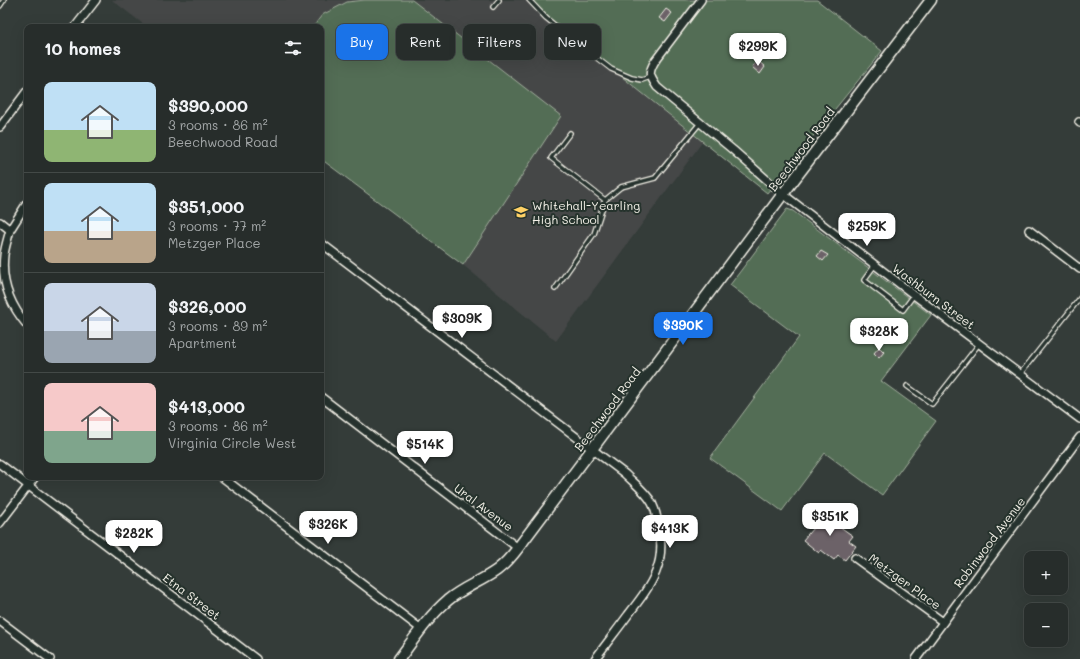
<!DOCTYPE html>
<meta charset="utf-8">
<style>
:root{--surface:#272d2b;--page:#2f3533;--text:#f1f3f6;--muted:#a4a8a9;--line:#434947;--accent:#1a73e8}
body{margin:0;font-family:Mali,sans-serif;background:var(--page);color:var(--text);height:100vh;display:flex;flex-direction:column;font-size:15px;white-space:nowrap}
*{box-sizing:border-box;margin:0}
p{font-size:13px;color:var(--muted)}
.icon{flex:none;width:22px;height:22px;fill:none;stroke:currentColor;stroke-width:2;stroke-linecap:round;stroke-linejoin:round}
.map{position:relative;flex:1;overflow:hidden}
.sheet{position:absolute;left:24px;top:24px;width:300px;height:456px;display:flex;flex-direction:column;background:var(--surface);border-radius:8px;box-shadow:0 4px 16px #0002,0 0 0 1px var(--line)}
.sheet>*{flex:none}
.hud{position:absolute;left:336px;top:24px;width:380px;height:36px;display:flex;gap:8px}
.tools{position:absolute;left:1024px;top:551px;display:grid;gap:8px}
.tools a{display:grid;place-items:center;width:44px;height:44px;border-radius:8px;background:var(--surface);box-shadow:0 4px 16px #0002,0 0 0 1px var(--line);font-size:20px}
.price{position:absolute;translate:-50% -34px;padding:0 9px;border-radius:8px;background:#fff;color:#222;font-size:13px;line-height:26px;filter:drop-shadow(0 1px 2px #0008)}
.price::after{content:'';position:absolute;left:50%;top:24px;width:12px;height:9px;margin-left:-6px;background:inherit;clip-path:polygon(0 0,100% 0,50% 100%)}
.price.selected{background:var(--accent);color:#fff}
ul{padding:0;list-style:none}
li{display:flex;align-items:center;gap:12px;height:100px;padding:0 20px}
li+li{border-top:1px solid var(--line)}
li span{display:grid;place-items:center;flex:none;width:112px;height:80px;border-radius:8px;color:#555}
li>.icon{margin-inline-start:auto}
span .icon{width:48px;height:48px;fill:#fffc;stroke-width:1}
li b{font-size:17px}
h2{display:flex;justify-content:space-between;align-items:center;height:48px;padding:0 20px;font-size:17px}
.pill{padding:0 14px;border-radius:8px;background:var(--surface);box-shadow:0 4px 16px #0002,0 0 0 1px var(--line);font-size:14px;line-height:36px}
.pill.selected{background:var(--accent);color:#fff}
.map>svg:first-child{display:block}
.built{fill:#454747}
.green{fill:#526d54;stroke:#a3af9e}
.building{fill:#6c6267;stroke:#f4f1e8}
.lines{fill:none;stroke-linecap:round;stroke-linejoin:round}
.lane-casing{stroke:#f4f1e8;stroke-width:6}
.street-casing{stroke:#f4f1e8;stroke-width:10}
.secondary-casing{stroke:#f4f1e8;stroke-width:13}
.lane{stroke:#26332d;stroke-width:3.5}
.street{stroke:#26332d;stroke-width:7}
.secondary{stroke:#26332d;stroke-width:10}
.labels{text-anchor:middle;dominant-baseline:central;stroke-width:4;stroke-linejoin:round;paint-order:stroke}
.street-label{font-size:12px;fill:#f4f1e8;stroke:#26332d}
.poi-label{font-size:12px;fill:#f4f1e8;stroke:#26332d;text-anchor:start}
</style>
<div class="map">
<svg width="1080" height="659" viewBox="0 0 1080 659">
<rect width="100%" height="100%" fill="#343c39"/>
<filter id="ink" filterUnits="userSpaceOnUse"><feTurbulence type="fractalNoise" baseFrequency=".025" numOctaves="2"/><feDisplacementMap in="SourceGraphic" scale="8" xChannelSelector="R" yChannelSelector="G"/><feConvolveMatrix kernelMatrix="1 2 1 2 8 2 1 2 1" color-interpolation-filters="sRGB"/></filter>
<g filter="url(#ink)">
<polygon class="built" points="112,0 526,0 703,141 556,341 463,265 321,159 321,27 147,27"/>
<g class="green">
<polygon points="365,0 412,0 561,116 463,265 321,159 321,27 313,27 322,15 347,2"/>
<polygon points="526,0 817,0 882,51 767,193"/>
<polygon points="787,209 793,211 931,315 881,381 936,421 882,495 825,453 782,511 710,458 799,337 730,285"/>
</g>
<g class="building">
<polygon points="666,9 672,13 665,22 659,18"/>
<polygon points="757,60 765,67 760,74 752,67"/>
<polygon points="821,251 828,255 823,261 817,256"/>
<polygon points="879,347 884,352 879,358 874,353"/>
<polygon points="825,510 842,523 839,526 853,536 849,541 856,546 845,560 838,555 834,560 821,550 819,553 803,540 813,528 809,525 812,520 815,523"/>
</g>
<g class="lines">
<defs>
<g id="lane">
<polyline points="529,0 546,18 567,35 611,69 632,78 642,80 650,77"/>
<polyline points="0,6 4,0"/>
<polyline points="493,7 499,0"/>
<polyline points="570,133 551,158 605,200"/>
<polyline points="875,265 864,280 903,310 914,295"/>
<polyline points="555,289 594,234 605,200 621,187 655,178 700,123"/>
<polyline points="1020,374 1080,298"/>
<polyline points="907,386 932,404 979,344"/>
</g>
<g id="street">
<path d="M701 0 655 61C648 73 649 75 657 87L733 150 783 194 914 295 1080 419"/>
<polyline points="75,27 96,0"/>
<polyline points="1079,122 1080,123"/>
<polyline points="0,127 27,91"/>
<path d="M0 222 10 230C8 238 5 247 4 255 1 281 10 305 27 325"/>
<polyline points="10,230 27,203"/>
<polyline points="1029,230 1080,269"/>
<path d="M321 243 625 474C634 483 646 492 652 503 655 509 657 517 658 524 668 564 651 585 628 615 617 630 606 644 595 659"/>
<polyline points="321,397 518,548"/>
<polyline points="0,464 256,659"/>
<polyline points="222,477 421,629"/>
<polyline points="0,523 35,477"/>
<polyline points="855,558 943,622"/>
<polyline points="0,621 50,659"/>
<polyline points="916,659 1080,437"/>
</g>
<path id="secondary" d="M399 659C414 639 428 617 448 600 462 588 482 581 497 570 505 564 512 556 518 548L783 194 931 0"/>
</defs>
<use href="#lane" class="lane-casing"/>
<use href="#street" class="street-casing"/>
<use href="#secondary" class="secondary-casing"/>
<use href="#lane" class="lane"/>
<use href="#street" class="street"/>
<use href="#secondary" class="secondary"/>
</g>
</g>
<defs>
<symbol id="school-bare" viewBox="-9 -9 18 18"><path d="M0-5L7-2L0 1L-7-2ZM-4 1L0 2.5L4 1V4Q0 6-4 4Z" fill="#ffd166" stroke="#26332d" stroke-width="2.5" paint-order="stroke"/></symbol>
</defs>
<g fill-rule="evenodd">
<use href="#school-bare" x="511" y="202" width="20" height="20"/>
</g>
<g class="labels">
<g class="street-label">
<text transform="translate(801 149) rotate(-53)">Beechwood Road</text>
<text transform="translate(934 296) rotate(37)">Washburn Street</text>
<text transform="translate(607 409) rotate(-53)">Beechwood Road</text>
<text transform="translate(484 507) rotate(37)">Ural Avenue</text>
<text transform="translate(989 542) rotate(-53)">Robinwood Avenue</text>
<text transform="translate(905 581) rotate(36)">Metzger Place</text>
<text transform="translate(192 596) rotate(37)">Etna Street</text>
</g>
<g class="poi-label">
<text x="532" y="205">Whitehall-Yearling<tspan x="532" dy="14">High School</tspan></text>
</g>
</g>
</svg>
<div class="tools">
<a>+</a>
<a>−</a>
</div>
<b class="price" style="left:758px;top:67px">$299K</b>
<b class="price" style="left:867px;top:247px">$259K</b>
<b class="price" style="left:462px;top:339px">$309K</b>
<b class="price selected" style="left:683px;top:346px">$390K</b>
<b class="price" style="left:879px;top:352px">$328K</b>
<b class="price" style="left:425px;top:465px">$514K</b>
<b class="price" style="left:830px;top:537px">$351K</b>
<b class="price" style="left:328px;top:545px">$326K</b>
<b class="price" style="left:670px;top:549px">$413K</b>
<b class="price" style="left:134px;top:554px">$282K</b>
<div class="hud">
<a class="pill selected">Buy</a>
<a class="pill">Rent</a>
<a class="pill">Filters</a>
<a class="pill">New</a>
</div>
<section class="sheet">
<h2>10 homes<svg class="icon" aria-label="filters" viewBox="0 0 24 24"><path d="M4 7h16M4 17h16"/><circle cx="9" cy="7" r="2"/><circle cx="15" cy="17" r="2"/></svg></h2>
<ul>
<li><span style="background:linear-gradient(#bfe0f5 60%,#8fb573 0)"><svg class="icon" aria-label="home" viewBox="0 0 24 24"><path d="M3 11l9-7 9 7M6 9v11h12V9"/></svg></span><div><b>$390,000</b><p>3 rooms · 86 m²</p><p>Beechwood Road</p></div></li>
<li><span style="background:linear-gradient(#bfe0f5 60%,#b9a48a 0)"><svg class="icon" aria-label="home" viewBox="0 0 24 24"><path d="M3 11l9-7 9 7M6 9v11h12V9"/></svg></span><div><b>$351,000</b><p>3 rooms · 77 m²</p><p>Metzger Place</p></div></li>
<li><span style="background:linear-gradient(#c9d6e8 60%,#9aa5b1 0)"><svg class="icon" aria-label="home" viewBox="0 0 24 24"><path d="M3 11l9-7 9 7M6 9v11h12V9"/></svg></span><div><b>$326,000</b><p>3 rooms · 89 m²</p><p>Apartment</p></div></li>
<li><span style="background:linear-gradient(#f6c9c9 60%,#7fa58c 0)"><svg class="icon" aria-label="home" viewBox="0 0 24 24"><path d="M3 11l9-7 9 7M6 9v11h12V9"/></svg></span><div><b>$413,000</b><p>3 rooms · 86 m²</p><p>Virginia Circle West</p></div></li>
</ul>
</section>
</div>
